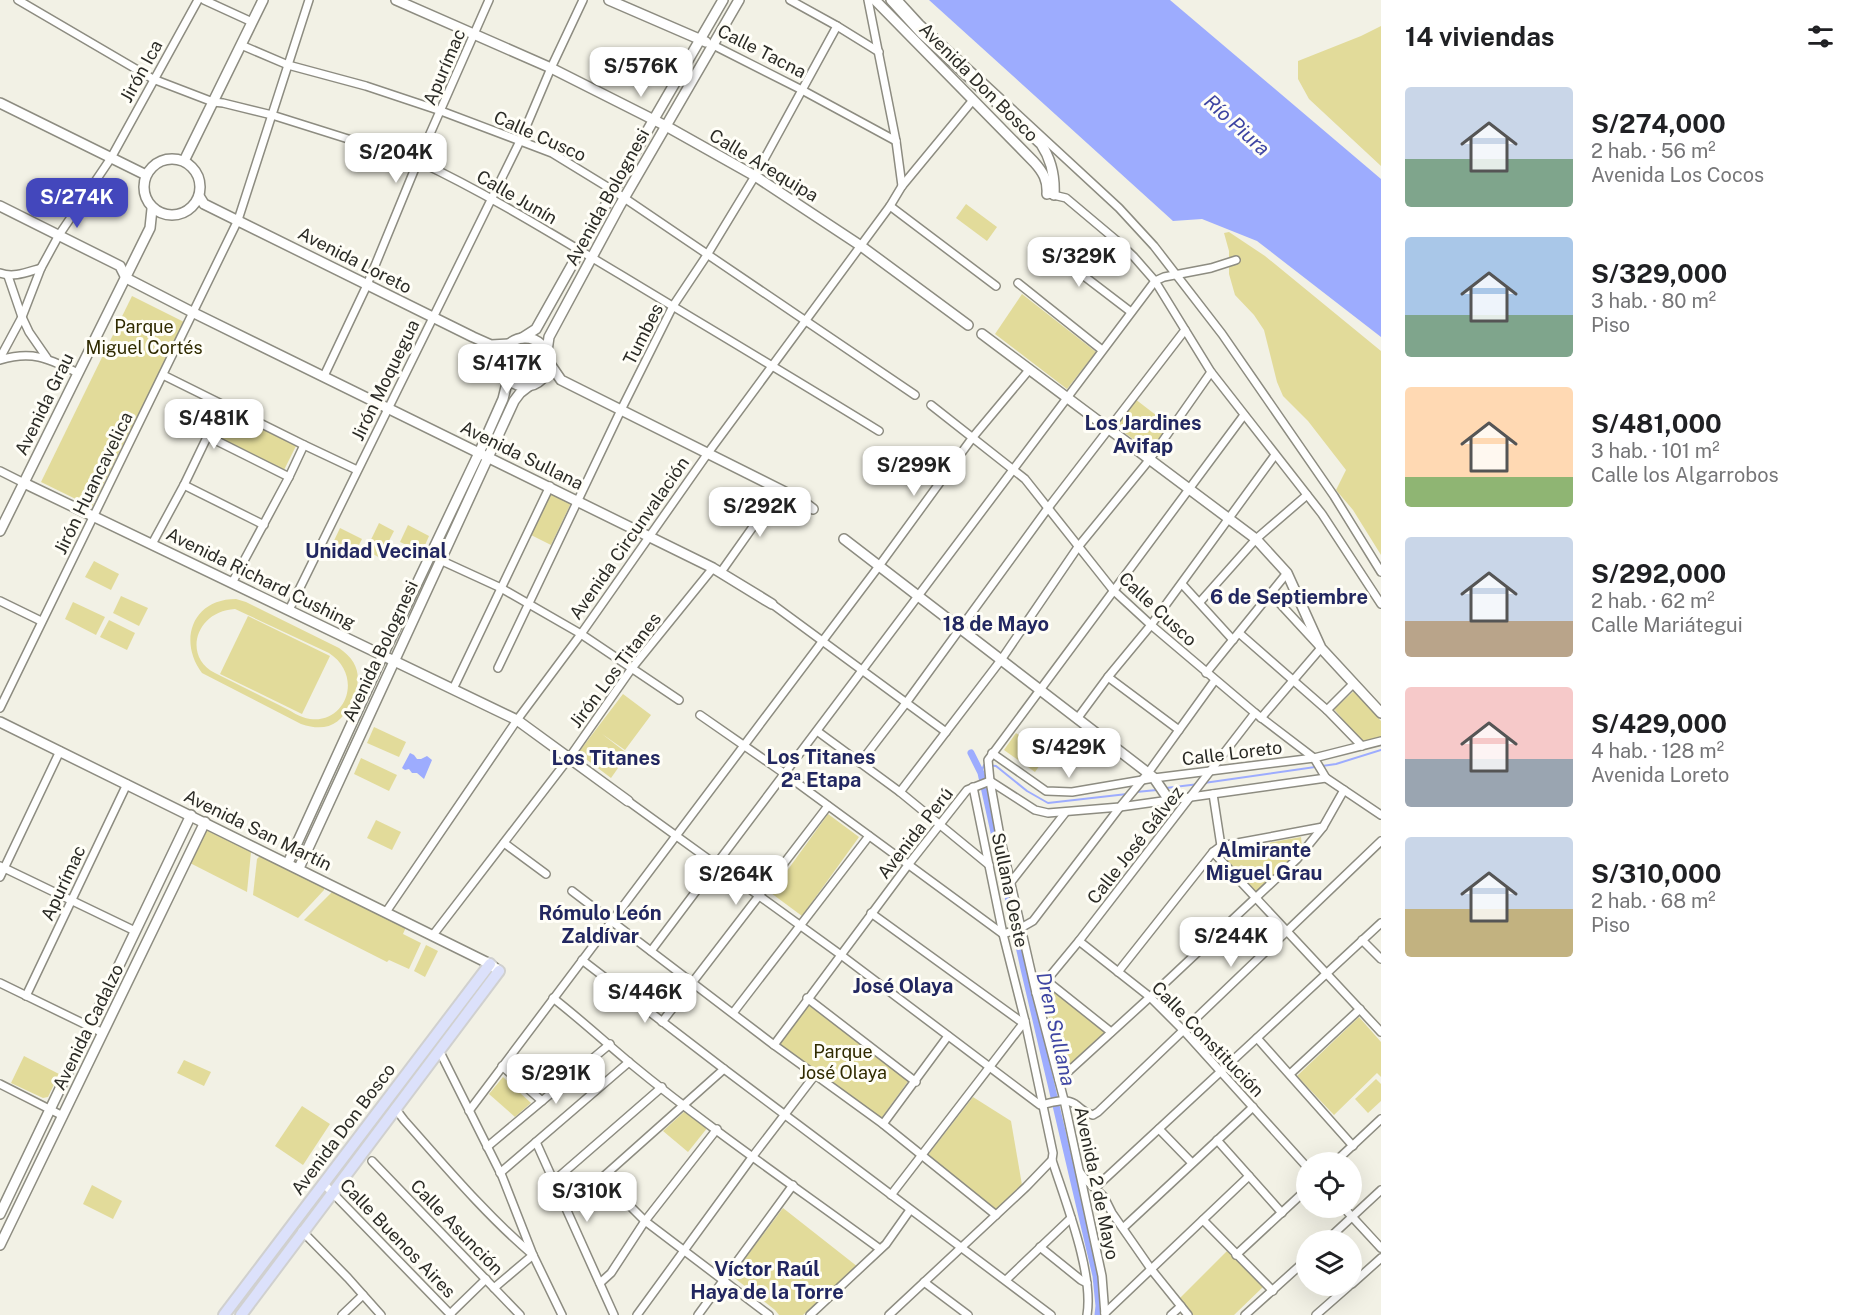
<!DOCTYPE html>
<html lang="es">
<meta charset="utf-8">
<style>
:root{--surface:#fff;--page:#f2f2f2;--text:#202124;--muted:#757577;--accent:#4347bc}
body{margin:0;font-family:"Public Sans",sans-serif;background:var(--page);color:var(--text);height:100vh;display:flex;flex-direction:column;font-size:22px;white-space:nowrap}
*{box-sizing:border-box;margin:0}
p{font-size:20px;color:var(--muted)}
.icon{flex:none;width:33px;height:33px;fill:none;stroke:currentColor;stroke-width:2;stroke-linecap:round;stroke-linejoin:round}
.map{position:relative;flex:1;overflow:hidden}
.panel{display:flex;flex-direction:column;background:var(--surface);width:480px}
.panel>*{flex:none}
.controls{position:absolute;left:1296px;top:1152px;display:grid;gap:12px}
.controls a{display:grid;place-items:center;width:66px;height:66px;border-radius:50%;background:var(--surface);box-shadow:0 6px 24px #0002;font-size:30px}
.price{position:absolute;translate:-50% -51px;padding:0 14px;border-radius:12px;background:#fff;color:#222;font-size:20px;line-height:39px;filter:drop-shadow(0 2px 3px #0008)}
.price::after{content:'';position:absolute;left:50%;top:36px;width:18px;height:14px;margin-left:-9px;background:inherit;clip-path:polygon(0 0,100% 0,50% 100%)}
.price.active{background:var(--accent);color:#fff}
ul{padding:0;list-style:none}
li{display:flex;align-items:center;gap:18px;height:150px;padding:0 24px}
li span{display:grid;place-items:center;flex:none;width:168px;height:120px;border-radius:6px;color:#555}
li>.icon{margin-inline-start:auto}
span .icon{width:72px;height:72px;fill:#fffc;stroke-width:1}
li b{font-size:26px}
h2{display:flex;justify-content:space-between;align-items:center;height:72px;padding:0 24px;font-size:26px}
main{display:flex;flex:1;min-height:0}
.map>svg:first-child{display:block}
.green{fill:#e2db9a;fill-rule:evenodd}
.water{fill:#9dacfe}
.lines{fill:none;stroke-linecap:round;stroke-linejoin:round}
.stream{stroke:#9dacfe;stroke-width:2}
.canal{stroke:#9dacfe;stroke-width:7}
.street-casing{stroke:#8d8c81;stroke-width:10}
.secondary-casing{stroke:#8d8c81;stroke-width:12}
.primary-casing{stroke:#d0d0cf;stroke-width:14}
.street{stroke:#fff;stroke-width:7}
.secondary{stroke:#fff;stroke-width:9}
.primary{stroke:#dce1fb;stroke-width:10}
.labels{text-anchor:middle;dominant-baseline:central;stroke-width:6;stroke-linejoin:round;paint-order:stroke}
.street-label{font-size:18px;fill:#2b2b26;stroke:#fffef7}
.park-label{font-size:18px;fill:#302b00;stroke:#fffef7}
.water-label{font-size:20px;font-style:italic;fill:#3e45a2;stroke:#fffef7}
.neighbourhood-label{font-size:20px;font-weight:bold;fill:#222760;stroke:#fffef7}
</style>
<main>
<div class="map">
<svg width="1381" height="1315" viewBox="0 0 1381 1315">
<rect width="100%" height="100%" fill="#f2f1e5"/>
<g class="green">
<polygon points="1381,26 1381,166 1309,99 1298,79 1298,61 1361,36"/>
<polygon points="966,204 997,227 987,241 956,218"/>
<polygon points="1229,232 1265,256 1381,351 1381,555 1353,510 1336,490 1346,470 1308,421 1283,396 1277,382 1264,330 1254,315 1235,295 1229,274 1229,251 1224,233"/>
<polygon points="1022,294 1096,352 1067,389 995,334"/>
<polygon points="132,296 184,322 92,507 41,482"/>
<polygon points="1135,399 1169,425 1150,451 1115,426"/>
<polygon points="225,409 296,446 284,470 211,435"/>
<polygon points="551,494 571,503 551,545 531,535"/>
<polygon points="379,523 394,531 380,558 366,550"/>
<polygon points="408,525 429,536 422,552 400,542"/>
<polygon points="340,528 362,539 353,557 331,547"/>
<polygon points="94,561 119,574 111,590 85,577"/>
<polygon points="121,596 148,608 139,626 113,613"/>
<path d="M236 599 246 602 339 648C361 663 362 681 351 703 340 726 325 732 301 724L202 673C178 641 192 599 236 599ZM235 609 329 653C364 676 346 724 310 719 300 718 290 710 281 706 259 695 237 684 215 673 182 656 196 611 235 609Z"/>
<polygon points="73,602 105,617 96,635 65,619"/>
<polygon points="248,616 330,656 302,714 220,674"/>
<polygon points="109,620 135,633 127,650 100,637"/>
<polygon points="1354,691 1381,721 1381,737 1362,742 1334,709"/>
<polygon points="623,694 651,715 625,750 602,734 628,754 611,778 578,753"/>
<polygon points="374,727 406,742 399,757 367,743"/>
<polygon points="1016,733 1047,755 1035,772 1004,750"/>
<polygon points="361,758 397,775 389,791 354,774"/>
<polygon points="828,814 859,837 802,916 771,893"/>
<polygon points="376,820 401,832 392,850 367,838"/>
<polygon points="206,830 251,852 247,892 190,863 203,831"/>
<polygon points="1301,837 1302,846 1294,857 1254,894 1227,861 1228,850"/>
<polygon points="260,856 324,887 324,890 298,918 253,895 257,859"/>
<polygon points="332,892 406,927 403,934 421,943 409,969 389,960 387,962 304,920"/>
<polygon points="426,945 438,951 425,977 414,971"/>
<polygon points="1056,990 1107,1032 1061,1076 1044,995"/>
<polygon points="807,1004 909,1080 880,1120 778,1043"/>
<polygon points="1359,1017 1381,1042 1381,1077 1377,1073 1334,1115 1297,1076"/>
<polygon points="24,1056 59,1074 48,1097 43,1098 11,1083"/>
<polygon points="184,1060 211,1072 204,1086 177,1073"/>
<polygon points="503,1077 531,1103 515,1117 489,1094"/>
<polygon points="1376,1079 1381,1084 1381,1101 1368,1113 1355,1099"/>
<polygon points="973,1097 1011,1121 1022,1185 993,1213 927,1156"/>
<polygon points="302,1106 330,1124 303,1165 275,1146"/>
<polygon points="685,1111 708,1127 688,1152 663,1131"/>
<polygon points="92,1185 122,1201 113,1219 83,1204"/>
<polygon points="783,1208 858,1267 803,1315 779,1315 775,1310 732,1276"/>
<polygon points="1227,1251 1264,1286 1234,1315 1191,1315 1179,1299"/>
</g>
<g class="water">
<polygon points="929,0 1170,0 1381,179 1381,337 1257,241 1202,219 1173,221"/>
<polygon points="410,753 414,755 417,759 421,759 427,756 432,760 424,779 417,773 412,773 409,769 405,770 402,768"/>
</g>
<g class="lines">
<g class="stream">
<polyline points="981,773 984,765 996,766 1027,791 1048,803 1127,794"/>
<polyline points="1204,783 1336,764 1381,750"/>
<polyline points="1166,788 1199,784"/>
<polyline points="1136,792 1157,790"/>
</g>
<polyline class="canal" points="971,753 981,773 1024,969 1096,1276 1099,1306 1098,1315"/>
<defs>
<g id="street">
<path d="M18 0 153 79 213 102 223 103 272 115 418 161C488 194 554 235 621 275 707 327 793 378 879 431"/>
<polyline points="204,0 252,22"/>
<polyline points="790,0 837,26 879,52"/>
<polyline points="868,0 896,141 902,186"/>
<polyline points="898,0 920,24 1119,208 1154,246 1222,334 1334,496 1381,572"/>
<polyline points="241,45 288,65 366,86 441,111 552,153 614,191 915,395"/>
<polyline points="713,45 802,90 896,141"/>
<polyline points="1049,194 1066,198 1116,240 1134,257 1155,281 1211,372 1322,514 1381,604"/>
<polyline points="890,206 996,286"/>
<polyline points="1042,244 1131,312"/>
<path d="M0 273C14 278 27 272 41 268"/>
<polyline points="8,276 22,317 29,332 47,358"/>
<polyline points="1018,283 1102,350"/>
<polyline points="0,358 22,317 41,268 59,235 111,158 198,0"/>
<path d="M0 360C33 350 49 359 78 373"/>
<polyline points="163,375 304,445 357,470"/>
<polyline points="324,376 367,285 418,161 489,0"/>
<polyline points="931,405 1025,479 1113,590 1151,625 1255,713 1314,758 1326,778 1381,815"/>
<polyline points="207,436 289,477"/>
<polyline points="0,471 24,483"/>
<polyline points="184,485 264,525"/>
<polyline points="152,544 184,485 223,404"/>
<polyline points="440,560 501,588 581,634 679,700"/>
<polyline points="721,572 779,490"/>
<polyline points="232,583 289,477 304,445"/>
<polyline points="1182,584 1233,640"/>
<polyline points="0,601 41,621"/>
<polyline points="1200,602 1256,539 1307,495"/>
<polyline points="772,604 946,732"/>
<polyline points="289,610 520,141 551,68 583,0"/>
<polyline points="1239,633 1327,710 1362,746"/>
<polyline points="498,668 621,410 673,306 707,255 755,176 837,26"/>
<polyline points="1206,673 1287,573"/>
<polyline points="1108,677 1179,730"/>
<polyline points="453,689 550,486"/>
<polyline points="0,708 238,220 309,0"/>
<polyline points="1327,710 1353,684"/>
<polyline points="700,715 785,774 1003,934 1019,929 1033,921 1120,807 1148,773 1215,680"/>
<polyline points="1261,718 1321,648 1271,594"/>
<polyline points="1077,719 1108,677 1151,625 1275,455"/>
<polyline points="817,731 900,792 989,865"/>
<polyline points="992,753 1046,791 1072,792 1154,778 1314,758 1381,741"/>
<polyline points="860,763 906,703 1048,508 1185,330"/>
<polyline points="990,781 1035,810 1048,813 1120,807 1326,778"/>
<polyline points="900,792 1001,660 1078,547 1150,459 1211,372"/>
<polyline points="1213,794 1221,846"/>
<path d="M628 801 841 955 1040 1105C1052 1103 1064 1097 1075 1104 1082 1109 1084 1113 1093 1115L1098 1112 1381 841"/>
<polyline points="504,843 546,874"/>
<polyline points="1213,852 1381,1032"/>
<polyline points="0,866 135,931"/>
<polyline points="0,877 60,751"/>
<polyline points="1011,882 1065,813"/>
<polyline points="572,891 774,1045 883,1124 996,1215"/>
<polyline points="386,912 517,720 581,634 708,453 890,206 902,186 973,100"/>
<polyline points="871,913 1023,1023"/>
<polyline points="433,935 569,758 632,668 713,568"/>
<polyline points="1362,940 1381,959"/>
<polyline points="1079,941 1150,997 1184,1031 1306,1166"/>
<polyline points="651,951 1155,281 1164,277 1211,268 1236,260"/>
<polyline points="582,960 724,1069 1051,1315"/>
<polyline points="1118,972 1213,852 1221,846 1323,827"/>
<polyline points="1047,981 1111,1032"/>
<polyline points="0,983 103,1033"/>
<polyline points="1036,993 1079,941 1255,713"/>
<polyline points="26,996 127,784"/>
<path d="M553 998C580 1019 605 1042 630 1063 710 1129 797 1188 880 1249"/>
<polyline points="807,998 916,1082"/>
<polyline points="733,1013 869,836"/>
<polyline points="662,1022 828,806"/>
<polyline points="1257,1038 1353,1146"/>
<polyline points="774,1045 908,865 967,790 990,781"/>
<polyline points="439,1050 502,1176 533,1255 562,1315"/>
<polyline points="502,1066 542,1101"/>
<polyline points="1290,1074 1360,1009"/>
<polyline points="1059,1080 1150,997 1297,859 1323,827 1344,790"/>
<polyline points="0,1084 63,1116"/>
<path d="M395 1108 404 1120C445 1166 486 1215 533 1255L494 1288"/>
<polyline points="469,1111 879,566 973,437 1029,370"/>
<polyline points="883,1124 948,1036"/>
<polyline points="1159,1129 1192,1163"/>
<polyline points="1217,1140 1282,1213"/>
<polyline points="536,1142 614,1315"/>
<polyline points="487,1147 610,1044"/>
<path d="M1052 1160C1065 1201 1094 1273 1087 1315"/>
<polyline points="372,1161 520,1315"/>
<polyline points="1335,1162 1381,1119"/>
<polyline points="1080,1172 1085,1179 1104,1197 1112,1213 1151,1269 1188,1315"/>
<polyline points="500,1173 629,1062"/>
<polyline points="602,1178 645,1221 769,1315"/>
<polyline points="555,1180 662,1087"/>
<polyline points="323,1183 451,1315"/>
<polyline points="1095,1188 1381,923"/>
<polyline points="891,1195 1025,1021"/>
<polyline points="1344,1208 1381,1248"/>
<polyline points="567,1209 724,1069"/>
<polyline points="1203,1220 1273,1291"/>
<polyline points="1123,1228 1253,1107"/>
<polyline points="302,1231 348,1278 381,1315"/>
<polyline points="1327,1240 1381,1190"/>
<polyline points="1040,1247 1081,1280 1087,1283"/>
<polyline points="1236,1255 1306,1190"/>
<polyline points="1006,1280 1071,1218"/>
<polyline points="924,1282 968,1315"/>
<polyline points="600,1283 611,1273 645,1221 717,1129"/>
<polyline points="1352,1284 1381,1258"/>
<polyline points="1105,1313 1249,1176"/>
<polyline points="450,1314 486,1279"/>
<polyline points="342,1315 363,1295"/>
<polyline points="637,1315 753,1156 815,1075"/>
<polyline points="698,1315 793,1185"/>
<polyline points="810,1315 886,1244 910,1210"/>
<polyline points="889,1315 1026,1187 1052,1160 1053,1153 1025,1021 1003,934 973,787"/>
<polyline points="1105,1315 1102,1276 1064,1100 1036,993 1000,836 990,781 988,760 1244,415"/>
<polyline points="1171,1315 1181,1306"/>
<polyline points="1245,1315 1306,1260"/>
<polyline points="1316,1315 1349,1286"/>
</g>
<g id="secondary">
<polyline points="396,0 551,68 666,126 755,176 861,246 968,325"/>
<polyline points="609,0 706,42"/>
<path d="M875 0 1034 162C1043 172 1048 180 1047 194"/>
<path d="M891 0 922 34 1041 144C1051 159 1055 177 1054 195"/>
<polyline points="0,103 146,175"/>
<circle cx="172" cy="187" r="28"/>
<polyline points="184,161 263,0"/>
<polyline points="199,196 204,204 473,337 491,345 509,344"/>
<polyline points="0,206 120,266 126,278 192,312 713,568 772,604"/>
<polyline points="982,334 1256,539 1287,573 1321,648 1381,713"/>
<circle cx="525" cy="362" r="24"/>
<polyline points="522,338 536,329 654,119 723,0"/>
<polyline points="547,351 549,337 619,207 739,0"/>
<polyline points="550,364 561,380 801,500 813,509"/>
<polyline points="24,483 517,720 628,801"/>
<polyline points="0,531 150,228 152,209"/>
<polyline points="844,539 1148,773 1154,778 1169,800"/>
<polyline points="0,722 490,964 499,971"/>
<polyline points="288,863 383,655 479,453 503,399 508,379"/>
<polyline points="299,868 514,401 520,393 529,386"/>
<polyline points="0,1214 191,815"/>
<polyline points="0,1245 205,822"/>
</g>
<g id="primary">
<polyline points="224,1315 490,964"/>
<polyline points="241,1315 499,971"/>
</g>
</defs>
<use href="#street" class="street-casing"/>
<use href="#secondary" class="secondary-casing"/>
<use href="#primary" class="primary-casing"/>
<use href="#street" class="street"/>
<use href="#secondary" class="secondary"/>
<use href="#primary" class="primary"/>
</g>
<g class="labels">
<g class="street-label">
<text transform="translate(762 51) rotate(27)">Calle Tacna</text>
<text transform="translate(444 67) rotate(-67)">Apurímac</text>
<text transform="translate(141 71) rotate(-61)">Jirón Ica</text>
<text transform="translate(979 82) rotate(45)">Avenida Don Bosco</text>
<text transform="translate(540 136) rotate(24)">Calle Cusco</text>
<text transform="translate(764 165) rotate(31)">Calle Arequipa</text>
<text transform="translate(517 197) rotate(30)">Calle Junín</text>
<text transform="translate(607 197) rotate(-61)">Avenida Bolognesi</text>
<text transform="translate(355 260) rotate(27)">Avenida Loreto</text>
<text transform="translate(643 334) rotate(-63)">Tumbes</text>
<text transform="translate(385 380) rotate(-64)">Jirón Moquegua</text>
<text transform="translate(44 404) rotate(-64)">Avenida Grau</text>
<text transform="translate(522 455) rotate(26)">Avenida Sullana</text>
<text transform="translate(93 483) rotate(-64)">Jirón Huancavelica</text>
<text transform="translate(629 538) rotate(-55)">Avenida Circunvalación</text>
<text transform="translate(261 578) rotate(26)">Avenida Richard Cushing</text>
<text transform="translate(1158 609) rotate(43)">Calle Cusco</text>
<text transform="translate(380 651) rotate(-65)">Avenida Bolognesi</text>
<text transform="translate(615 670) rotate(-53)">Jirón Los Titanes</text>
<text transform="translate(1232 753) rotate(-7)">Calle Loreto</text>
<text transform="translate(258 830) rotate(26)">Avenida San Martín</text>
<text transform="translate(915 833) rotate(-52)">Avenida Perú</text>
<text transform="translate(1135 845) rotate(-52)">Calle José Gálvez</text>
<text transform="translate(63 883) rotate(-65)">Apurímac</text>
<text transform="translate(1010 890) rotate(78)">Sullana Oeste</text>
<text transform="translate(88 1027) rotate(-64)">Avenida Cadalzo</text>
<text transform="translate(1208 1039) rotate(46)">Calle Constitución</text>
<text transform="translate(343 1129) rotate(-53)">Avenida Don Bosco</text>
<text transform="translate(1097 1183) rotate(78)">Avenida 2 de Mayo</text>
<text transform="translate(457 1227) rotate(46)">Calle Asunción</text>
<text transform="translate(398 1238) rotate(46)">Calle Buenos Aires</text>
</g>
<g class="park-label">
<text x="144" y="326">Parque<tspan x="144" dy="21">Miguel Cortés</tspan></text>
<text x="843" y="1051">Parque<tspan x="843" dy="21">José Olaya</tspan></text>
</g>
<g class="water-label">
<text transform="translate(1237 125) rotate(42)">Río Piura</text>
<text transform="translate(1056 1029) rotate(77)">Dren Sullana</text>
</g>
<g class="neighbourhood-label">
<text x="1143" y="423">Los Jardines<tspan x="1143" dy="23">Avifap</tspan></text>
<text x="376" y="551">Unidad Vecinal</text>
<text x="1289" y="597">6 de Septiembre</text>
<text x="996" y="624">18 de Mayo</text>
<text x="821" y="757">Los Titanes<tspan x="821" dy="23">2ª Etapa</tspan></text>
<text x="606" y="758">Los Titanes</text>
<text x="1264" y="850">Almirante<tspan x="1264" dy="23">Miguel Grau</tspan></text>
<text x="600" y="913">Rómulo León<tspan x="600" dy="23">Zaldívar</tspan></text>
<text x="903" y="986">José Olaya</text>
<text x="767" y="1269">Víctor Raúl<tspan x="767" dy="23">Haya de la Torre</tspan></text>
</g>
</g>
</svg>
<div class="controls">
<a><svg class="icon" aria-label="locate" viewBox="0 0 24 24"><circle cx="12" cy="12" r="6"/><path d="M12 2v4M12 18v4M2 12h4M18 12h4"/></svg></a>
<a><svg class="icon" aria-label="layers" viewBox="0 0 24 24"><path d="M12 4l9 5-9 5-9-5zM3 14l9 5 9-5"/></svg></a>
</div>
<b class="price" style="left:641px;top:98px">S/576K</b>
<b class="price" style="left:396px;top:184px">S/204K</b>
<b class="price active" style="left:77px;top:229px">S/274K</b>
<b class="price" style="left:1079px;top:288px">S/329K</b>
<b class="price" style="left:507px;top:395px">S/417K</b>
<b class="price" style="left:214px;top:450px">S/481K</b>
<b class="price" style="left:914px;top:497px">S/299K</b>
<b class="price" style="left:760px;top:538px">S/292K</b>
<b class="price" style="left:1069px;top:779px">S/429K</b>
<b class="price" style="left:736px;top:906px">S/264K</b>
<b class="price" style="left:1231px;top:968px">S/244K</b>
<b class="price" style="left:645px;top:1024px">S/446K</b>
<b class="price" style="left:556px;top:1105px">S/291K</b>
<b class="price" style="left:587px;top:1223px">S/310K</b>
</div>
<section class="panel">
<h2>14 viviendas<svg class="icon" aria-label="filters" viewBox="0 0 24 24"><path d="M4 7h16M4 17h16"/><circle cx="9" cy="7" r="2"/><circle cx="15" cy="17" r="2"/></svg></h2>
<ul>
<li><span style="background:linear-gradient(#c9d6e8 60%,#7fa58c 0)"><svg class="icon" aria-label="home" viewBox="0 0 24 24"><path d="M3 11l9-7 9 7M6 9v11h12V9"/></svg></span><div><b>S/274,000</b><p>2 hab. · 56 m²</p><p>Avenida Los Cocos</p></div></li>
<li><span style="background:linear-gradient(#a9c7e8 65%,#7fa58c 0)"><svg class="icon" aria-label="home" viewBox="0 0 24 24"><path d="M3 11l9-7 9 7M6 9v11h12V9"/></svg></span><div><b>S/329,000</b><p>3 hab. · 80 m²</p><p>Piso</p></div></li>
<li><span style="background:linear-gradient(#ffd9b3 75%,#8fb573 0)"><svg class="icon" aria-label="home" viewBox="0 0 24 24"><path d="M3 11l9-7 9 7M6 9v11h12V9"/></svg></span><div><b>S/481,000</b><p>3 hab. · 101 m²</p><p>Calle los Algarrobos</p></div></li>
<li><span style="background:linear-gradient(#c9d6e8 70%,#b9a48a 0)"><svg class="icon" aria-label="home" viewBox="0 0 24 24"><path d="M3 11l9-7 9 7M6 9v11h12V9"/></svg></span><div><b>S/292,000</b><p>2 hab. · 62 m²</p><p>Calle Mariátegui</p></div></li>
<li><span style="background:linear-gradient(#f6c9c9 60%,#9aa5b1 0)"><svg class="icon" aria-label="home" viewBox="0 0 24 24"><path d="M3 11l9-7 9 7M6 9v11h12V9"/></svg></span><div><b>S/429,000</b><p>4 hab. · 128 m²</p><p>Avenida Loreto</p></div></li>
<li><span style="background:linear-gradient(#c9d6e8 60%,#c2b280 0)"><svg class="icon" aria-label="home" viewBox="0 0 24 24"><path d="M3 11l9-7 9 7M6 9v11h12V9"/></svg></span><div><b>S/310,000</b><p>2 hab. · 68 m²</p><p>Piso</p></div></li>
</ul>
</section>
</main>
